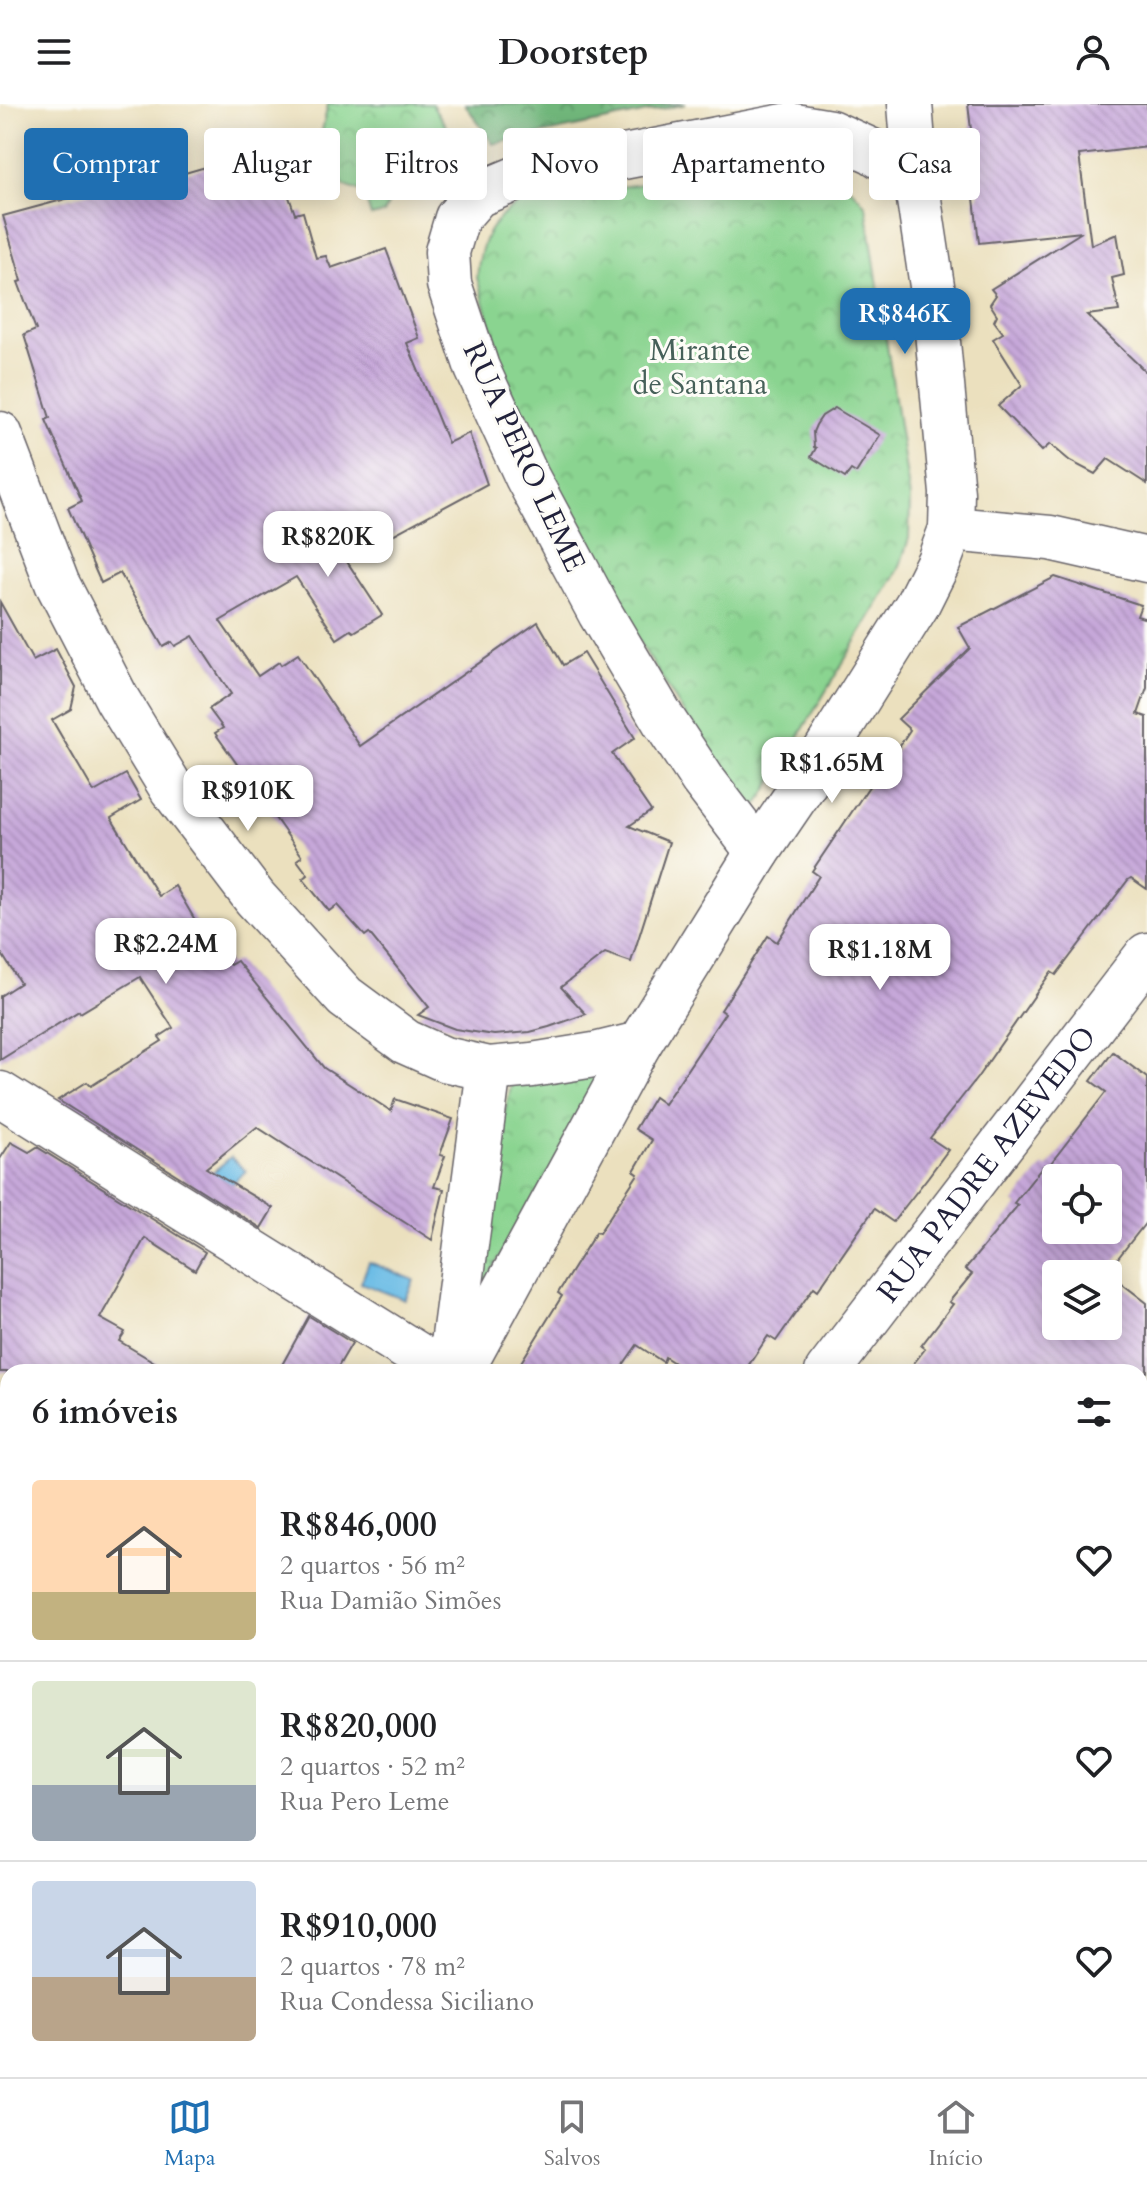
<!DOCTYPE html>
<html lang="pt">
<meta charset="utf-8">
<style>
:root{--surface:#fff;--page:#f2f2f2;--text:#202124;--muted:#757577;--line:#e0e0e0;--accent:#1f6fb2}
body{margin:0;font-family:Cardo,serif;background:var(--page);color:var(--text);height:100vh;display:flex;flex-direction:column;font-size:30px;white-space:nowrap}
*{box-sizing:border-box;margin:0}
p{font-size:26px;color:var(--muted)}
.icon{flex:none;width:44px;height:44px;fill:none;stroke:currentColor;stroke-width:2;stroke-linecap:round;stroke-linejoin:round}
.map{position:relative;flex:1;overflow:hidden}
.sheet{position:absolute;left:0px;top:1260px;width:1148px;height:714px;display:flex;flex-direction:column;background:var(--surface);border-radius:24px 24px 0 0;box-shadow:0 4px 20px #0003}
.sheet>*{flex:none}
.hud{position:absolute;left:24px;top:24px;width:1100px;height:72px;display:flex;gap:16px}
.buttons{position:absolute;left:1042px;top:1060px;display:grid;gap:16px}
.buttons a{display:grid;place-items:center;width:80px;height:80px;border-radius:8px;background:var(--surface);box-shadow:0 4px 20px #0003;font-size:40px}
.price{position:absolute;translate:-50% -68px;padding:0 18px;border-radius:16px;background:#fff;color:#222;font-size:26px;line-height:52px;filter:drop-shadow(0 2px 4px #0008)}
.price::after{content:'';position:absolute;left:50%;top:48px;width:24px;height:18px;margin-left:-12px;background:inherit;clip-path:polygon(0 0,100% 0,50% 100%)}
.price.on{background:var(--accent);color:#fff}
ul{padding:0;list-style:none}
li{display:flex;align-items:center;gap:24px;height:200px;padding:0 32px}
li+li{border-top:2px solid var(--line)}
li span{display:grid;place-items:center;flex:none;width:224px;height:160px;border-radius:8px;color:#555}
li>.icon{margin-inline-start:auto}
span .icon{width:96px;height:96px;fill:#fffc;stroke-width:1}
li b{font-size:34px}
h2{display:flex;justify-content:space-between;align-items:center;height:96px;padding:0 32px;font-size:34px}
.chip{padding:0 28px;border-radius:8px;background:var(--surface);box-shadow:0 4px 20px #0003;font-size:28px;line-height:72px}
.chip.on{background:var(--accent);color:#fff}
header{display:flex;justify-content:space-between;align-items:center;height:104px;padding:0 32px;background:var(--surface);font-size:36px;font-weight:800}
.tab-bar{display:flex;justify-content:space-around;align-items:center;height:112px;border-top:2px solid var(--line);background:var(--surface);font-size:22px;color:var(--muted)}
.tab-bar a{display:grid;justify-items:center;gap:4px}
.tab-bar .on{color:var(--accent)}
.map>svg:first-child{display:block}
.forest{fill:url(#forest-crowns);stroke:#486c5a;stroke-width:2}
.park{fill:url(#park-crowns);stroke:#567b66;stroke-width:2}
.water{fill:#69bbe5;stroke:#466e90;stroke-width:2}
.building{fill:url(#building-back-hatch);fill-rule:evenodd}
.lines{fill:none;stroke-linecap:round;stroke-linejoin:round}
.minor-casing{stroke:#686469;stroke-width:47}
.minor{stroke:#fff;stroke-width:44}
.labels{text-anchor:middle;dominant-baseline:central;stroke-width:6;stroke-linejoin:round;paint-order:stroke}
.park-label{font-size:30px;fill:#466059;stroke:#fdfcf7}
.street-label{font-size:30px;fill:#22223b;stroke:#fdfcf7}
</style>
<header><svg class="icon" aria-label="menu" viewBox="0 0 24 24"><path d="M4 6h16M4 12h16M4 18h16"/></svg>Doorstep<svg class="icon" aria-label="person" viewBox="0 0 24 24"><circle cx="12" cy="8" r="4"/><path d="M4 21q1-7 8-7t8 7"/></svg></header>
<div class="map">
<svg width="1147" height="1973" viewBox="0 0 1147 1973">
<defs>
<pattern id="forest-crowns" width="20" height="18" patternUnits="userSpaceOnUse" patternTransform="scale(2)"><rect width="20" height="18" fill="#6fb67a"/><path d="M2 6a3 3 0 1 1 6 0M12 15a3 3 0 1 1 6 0" fill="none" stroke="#5b9465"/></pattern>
<pattern id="park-crowns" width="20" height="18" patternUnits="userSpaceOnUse" patternTransform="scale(2)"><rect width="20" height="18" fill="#8ad490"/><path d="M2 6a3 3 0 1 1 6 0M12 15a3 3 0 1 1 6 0" fill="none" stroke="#77b67d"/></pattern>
<pattern id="building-back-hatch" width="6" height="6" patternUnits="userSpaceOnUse" patternTransform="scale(2)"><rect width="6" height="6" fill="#c6a7d9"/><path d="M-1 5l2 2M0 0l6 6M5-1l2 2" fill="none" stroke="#aa8fbb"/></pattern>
</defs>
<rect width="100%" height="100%" fill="#fdfcf7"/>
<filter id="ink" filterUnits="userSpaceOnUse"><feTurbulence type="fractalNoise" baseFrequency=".0125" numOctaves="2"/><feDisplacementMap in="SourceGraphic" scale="16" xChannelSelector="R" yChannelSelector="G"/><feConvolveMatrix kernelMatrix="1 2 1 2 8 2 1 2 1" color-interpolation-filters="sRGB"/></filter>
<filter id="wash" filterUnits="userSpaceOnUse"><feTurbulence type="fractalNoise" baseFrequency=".006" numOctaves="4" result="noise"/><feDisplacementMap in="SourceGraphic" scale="32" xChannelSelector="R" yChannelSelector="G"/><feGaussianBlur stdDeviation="1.8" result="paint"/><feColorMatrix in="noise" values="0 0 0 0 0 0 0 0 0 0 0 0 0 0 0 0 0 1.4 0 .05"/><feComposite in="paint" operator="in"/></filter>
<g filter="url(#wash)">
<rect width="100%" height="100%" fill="#ebe0be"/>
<polygon class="forest" points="465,0 686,0 493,40"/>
<g class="park">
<path d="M328 0H432L447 24C411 45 401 72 384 109L371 112 364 89 343 81 337 62 323 50 320 36Z"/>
<path d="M796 60C827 63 848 77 866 102L910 394 909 434 899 465 759 699 745 707 534 369 477 174C480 134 492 113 527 95Z"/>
<polygon points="615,956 471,1202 499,1032 513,974"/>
</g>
<g class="water">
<polygon points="231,1053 246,1067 214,1097 196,1082"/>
<polygon points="369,1158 414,1176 405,1196 361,1179"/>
</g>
<g id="blocks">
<g class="building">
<polygon points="968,0 1147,0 1147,43 1079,51 1091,141 1117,130 1124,171 1112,174 1119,207 1087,211 1147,269 1147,380 1108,355 1095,370 1070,357 1050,340 1042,347 998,302 1022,281 993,235 1003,229 994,217 997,211 990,200 996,191 991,185 1082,128 979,139 974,94 979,93"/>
<polygon points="272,44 295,110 303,108 316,154 326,152 331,164 386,145 419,234 407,239 448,339 469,329 487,380 346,456 382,511 354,528 351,526 337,535 296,473 220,517 258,572 279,558 281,561 298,550 360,642 538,518 563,561 583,549 635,634 612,650 651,707 629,722 669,738 631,858 605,849 561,883 586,910 549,923 530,928 494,931 455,925 418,911 429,903 369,829 365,832 337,801 329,807 303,775 308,771 297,756 302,752 215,629 223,624 209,605 231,590 193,532 175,542 172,538 163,543 120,469 101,479 68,404 82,397 46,316 50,314 24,231 36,226 18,178 22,177 3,112 184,63 185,69"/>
<polygon points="835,304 880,331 856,369 851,366 845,374 811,353 816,344 814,343 813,328 816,321 822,312"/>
<polygon points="1055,473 1141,501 1137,512 1147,515 1147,584 1138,610 1147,613 1147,785 1131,774 1128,776 1056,871 1051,868 977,974 930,1034 948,1046 928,1073 893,1118 874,1105 818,1186 814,1183 776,1237 768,1232 744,1268 688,1268 665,1253 663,1258 637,1241 618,1268 515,1268 562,1192 558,1189 596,1128 599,1129 638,1070 634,1067 652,1036 635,1025 654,993 664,1000 725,909 721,906 768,832 777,838 819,772 812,767 872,678 874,680 910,626 898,615 970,544 958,523"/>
<polygon points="0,498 33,557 56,545 76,583 71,605 52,616 94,688 126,670 141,696 111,714 159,792 175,782 205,833 210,831 230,861 237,857 324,964 391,1007 395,995 453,1015 440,1051 445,1052 434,1083 444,1085 432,1136 257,1023 206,1064 273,1104 261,1124 58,996 87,978 91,982 162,937 159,933 173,924 140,873 80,909 79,907 0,956 0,892 20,879 0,847"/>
<path d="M1113 948 1147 974V1117L1107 1168 1147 1199V1268H907L925 1245 921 1242 953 1200 949 1198 972 1170 965 1165 1018 1101 1014 1099 1044 1061 1047 1064 1106 988 1091 977ZM1056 1074H1108V1126H1056ZM1056 1170H1108V1222H1056Z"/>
<polygon points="11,1038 29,1048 37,1043 205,1148 195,1166 145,1134 100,1214 125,1228 119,1237 171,1268 0,1268 0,1055"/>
<polygon points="309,1212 352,1239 335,1268 278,1268"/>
</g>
</g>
</g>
<g filter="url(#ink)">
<use href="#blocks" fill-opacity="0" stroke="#686469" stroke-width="2"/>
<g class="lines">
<defs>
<g id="minor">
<polyline points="0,330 57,479 117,595 172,685 255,794 345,893 406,938 444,955 489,965 532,961 594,951 639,940"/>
<polyline points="951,425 1050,434 1147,456"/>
<polyline points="758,748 703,676 664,617 600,509 527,373 477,264 449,180 447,148 457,114 477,91 520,73 789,21 830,28 872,47 916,76"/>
<polyline points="0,990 426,1256 434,1260 450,1263"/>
<polyline points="450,1263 459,1260 471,1249 639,940 758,748 809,673 917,501 939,457 951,425 952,389 934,195 916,76 910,0"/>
<polyline points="450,1263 489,965"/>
<path id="s1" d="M827 1268 1147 851"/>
<polyline points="0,1386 8,1391"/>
<polyline points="1140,1593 1147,1583"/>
<polyline points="1140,1675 1147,1680"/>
<polyline points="0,1966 10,1973"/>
<polyline points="367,1973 371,1966"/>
<polyline points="854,1973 859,1966"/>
</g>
</defs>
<use href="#minor" class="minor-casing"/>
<use href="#minor" class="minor"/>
</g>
</g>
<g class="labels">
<g class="park-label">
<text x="700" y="246">Mirante<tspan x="700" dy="34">de Santana</tspan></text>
</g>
<g class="street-label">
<text transform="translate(524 353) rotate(65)">RUA PERO LEME</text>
<text stroke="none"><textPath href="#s1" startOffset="262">RUA PADRE AZEVEDO</textPath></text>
</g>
</g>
</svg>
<div class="buttons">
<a><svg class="icon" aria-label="locate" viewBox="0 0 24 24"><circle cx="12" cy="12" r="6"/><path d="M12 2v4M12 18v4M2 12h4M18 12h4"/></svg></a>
<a><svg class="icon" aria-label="layers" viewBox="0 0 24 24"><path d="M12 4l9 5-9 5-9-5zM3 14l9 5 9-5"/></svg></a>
</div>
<b class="price on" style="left:905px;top:252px">R$846K</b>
<b class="price" style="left:328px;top:475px">R$820K</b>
<b class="price" style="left:832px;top:701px">R$1.65M</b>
<b class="price" style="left:248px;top:729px">R$910K</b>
<b class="price" style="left:166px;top:882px">R$2.24M</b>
<b class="price" style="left:880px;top:888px">R$1.18M</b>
<div class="hud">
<a class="chip on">Comprar</a>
<a class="chip">Alugar</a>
<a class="chip">Filtros</a>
<a class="chip">Novo</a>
<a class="chip">Apartamento</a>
<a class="chip">Casa</a>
</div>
<section class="sheet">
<h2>6 imóveis<svg class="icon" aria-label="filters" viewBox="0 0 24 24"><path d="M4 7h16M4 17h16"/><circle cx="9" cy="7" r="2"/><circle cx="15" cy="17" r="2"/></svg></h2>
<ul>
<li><span style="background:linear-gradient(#ffd9b3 70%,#c2b280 0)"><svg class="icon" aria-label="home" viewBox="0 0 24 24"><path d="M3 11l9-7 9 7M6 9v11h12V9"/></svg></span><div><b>R$846,000</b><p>2 quartos · 56 m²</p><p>Rua Damião Simões</p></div><svg class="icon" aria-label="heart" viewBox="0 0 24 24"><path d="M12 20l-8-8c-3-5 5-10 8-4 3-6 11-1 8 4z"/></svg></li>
<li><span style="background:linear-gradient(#dfe7d0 65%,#9aa5b1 0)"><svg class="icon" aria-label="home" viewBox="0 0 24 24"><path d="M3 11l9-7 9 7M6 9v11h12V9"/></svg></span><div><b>R$820,000</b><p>2 quartos · 52 m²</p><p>Rua Pero Leme</p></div><svg class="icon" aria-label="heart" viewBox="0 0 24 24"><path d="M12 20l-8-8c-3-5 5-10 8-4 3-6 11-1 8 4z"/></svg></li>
<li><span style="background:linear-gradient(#c9d6e8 60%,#b9a48a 0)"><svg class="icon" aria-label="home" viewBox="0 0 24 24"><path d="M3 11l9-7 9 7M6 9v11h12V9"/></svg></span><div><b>R$910,000</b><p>2 quartos · 78 m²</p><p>Rua Condessa Siciliano</p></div><svg class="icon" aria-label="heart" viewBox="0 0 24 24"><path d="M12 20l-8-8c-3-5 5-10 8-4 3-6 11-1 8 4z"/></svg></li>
</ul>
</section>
</div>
<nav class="tab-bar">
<a class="on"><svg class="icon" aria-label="map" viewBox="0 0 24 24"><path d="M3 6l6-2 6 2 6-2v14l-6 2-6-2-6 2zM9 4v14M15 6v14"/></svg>Mapa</a>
<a><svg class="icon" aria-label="saved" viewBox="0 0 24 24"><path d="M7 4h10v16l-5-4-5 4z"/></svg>Salvos</a>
<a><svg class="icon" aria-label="home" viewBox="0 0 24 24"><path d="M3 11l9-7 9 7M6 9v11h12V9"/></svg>Início</a>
</nav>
